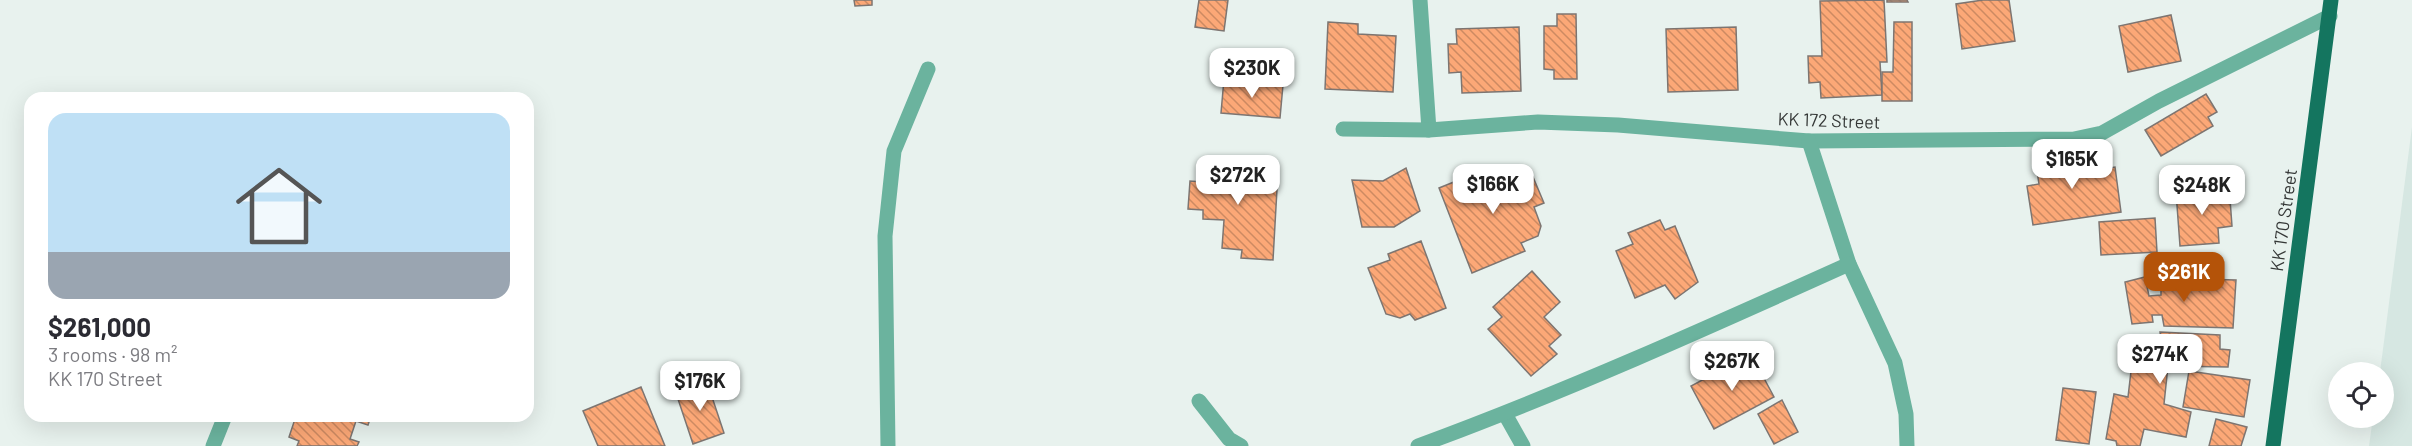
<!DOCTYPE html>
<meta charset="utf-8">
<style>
:root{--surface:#fff;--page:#f7f7f7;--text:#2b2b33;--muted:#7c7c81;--line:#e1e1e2;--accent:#b45309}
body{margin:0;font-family:Barlow,sans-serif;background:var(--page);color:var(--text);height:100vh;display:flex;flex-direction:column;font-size:22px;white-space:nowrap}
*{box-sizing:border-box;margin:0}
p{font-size:20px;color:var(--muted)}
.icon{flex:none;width:33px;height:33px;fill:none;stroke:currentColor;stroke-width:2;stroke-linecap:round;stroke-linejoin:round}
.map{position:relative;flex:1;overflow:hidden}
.sheet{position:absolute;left:24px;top:92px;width:510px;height:330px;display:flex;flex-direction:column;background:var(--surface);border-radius:18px;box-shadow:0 6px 24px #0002}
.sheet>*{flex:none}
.controls{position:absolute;left:2328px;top:362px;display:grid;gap:12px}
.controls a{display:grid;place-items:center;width:66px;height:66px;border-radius:50%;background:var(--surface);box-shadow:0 6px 24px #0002;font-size:30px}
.price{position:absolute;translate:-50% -51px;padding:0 14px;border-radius:12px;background:#fff;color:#222;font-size:20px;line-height:39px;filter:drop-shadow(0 2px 3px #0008)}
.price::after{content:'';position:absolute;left:50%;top:36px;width:18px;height:14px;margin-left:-9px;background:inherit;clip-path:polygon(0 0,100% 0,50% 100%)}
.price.active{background:var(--accent);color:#fff}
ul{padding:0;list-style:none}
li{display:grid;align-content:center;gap:12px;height:318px;padding:0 24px}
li+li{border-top:2px solid var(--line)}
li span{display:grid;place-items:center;height:186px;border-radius:18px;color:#555}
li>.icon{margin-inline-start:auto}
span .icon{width:108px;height:108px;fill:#fffc;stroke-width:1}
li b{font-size:26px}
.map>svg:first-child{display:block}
.built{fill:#d6e7e2}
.building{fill:url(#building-back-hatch);stroke:#7d7571;stroke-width:1.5}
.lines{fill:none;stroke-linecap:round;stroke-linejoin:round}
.minor{stroke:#6bb39e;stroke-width:15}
.major{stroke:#14755f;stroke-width:15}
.labels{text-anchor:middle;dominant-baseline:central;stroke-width:4.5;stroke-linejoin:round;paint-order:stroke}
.street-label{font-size:18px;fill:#353837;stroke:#e8f2ee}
</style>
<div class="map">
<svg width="2412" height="446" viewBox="0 0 2412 446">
<defs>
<pattern id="building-back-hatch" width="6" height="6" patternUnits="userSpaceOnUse" patternTransform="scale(1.5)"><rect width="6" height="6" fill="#fca877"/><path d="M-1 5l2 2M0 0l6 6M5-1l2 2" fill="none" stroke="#cd8a62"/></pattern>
</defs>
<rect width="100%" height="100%" fill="#e8f2ee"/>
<polygon class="built" points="2412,127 2412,446 2369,446 2373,417 2384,417 2384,372 2380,372"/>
<g class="building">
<polygon points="854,0 872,0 872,5 855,6"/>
<polygon points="1199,0 1228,0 1224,31 1195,27"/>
<polygon points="1884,0 1887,62 1880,62 1882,95 1821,98 1820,82 1809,83 1808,56 1822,56 1820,1"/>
<polygon points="1887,0 1907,0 1908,2 1887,2"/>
<polygon points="1983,0 2009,0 2015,41 1962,49 1956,4"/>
<polygon points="1557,14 1576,14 1577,79 1554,79 1554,70 1544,69 1544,26 1557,26"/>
<polygon points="2171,15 2181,61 2128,72 2119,26"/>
<polygon points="1328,22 1358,24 1358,34 1396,36 1393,92 1325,89"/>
<polygon points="1894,22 1912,22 1912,101 1882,101 1882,72 1893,72"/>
<polygon points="1519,27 1521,91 1462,93 1461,72 1449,73 1448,44 1457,44 1456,29"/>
<polygon points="1736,27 1738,90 1668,92 1666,29"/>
<polygon points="1224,79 1283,85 1280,118 1221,113"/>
<polygon points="2206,94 2217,112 2208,117 2213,126 2161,156 2145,130"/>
<polygon points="2083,152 2086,171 2115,167 2121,212 2033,225 2027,186 2039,184 2035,159"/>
<polygon points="1204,158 1248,161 1247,171 1264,172 1268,184 1277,189 1273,260 1241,258 1242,250 1222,248 1224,220 1203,219 1203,210 1188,209 1190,181 1203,182"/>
<polygon points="1496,165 1500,176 1519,168 1524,180 1533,177 1544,203 1534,207 1541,226 1538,236 1521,243 1525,251 1472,273 1439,188"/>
<polygon points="1406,168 1420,211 1394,227 1362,227 1352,180 1383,181"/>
<polygon points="2217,188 2218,199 2230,199 2232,226 2218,228 2219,243 2180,246 2176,192"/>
<polygon points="2155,218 2157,252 2101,255 2099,222"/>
<polygon points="1660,220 1665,230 1675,226 1698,282 1675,299 1665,285 1635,298 1616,251 1633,244 1628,233"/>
<polygon points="1421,241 1446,308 1415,320 1410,314 1400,318 1386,314 1368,268 1390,260 1388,254"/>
<polygon points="1532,271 1560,302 1544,317 1561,335 1549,346 1557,354 1531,376 1488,329 1502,317 1493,307"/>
<polygon points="2145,277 2149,296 2161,295 2161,278 2236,280 2233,328 2164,326 2162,315 2152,315 2153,322 2132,324 2125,282"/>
<polygon points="2160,332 2220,335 2220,349 2230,350 2228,367 2168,366 2164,404 2191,412 2186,437 2144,429 2140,446 2117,446 2116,441 2106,439 2114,394 2128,397 2135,337 2161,339"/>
<polygon points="1751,354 1774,397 1714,429 1691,386"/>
<polygon points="2189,371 2250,380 2244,417 2183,407"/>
<polygon points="706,379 724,433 693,444 675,390"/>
<polygon points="641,387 665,446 598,446 583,411"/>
<polygon points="2063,388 2096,392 2089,444 2056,440"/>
<polygon points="1782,400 1798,432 1774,444 1758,414"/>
<polygon points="296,416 371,416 368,425 356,421 350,439 359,442 357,446 297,446 299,441 289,437"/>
<polygon points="2216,419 2247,427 2241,446 2209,446"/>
</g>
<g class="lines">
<g class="minor">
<polyline points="1420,0 1429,130 1538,122 1618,125 1809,141 2074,139 2102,133 2159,101 2330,16"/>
<polyline points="1343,129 1429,130"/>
<polyline points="1809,141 1849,264 1895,363 1906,414 1907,446"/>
<polyline points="1199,401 1229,439 1241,446"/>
<polyline points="1505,414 1523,446"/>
<polyline points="213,446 225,416"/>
<polyline points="888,446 885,236 894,151 928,69"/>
<path d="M1418 446C1565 392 1707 328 1849 264"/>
</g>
<polyline class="major" points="2273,446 2331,0"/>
</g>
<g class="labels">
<g class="street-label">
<text transform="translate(1829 120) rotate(2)">KK 172 Street</text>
<text transform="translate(2283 220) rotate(-82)">KK 170 Street</text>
</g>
</g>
</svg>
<div class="controls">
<a><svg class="icon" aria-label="locate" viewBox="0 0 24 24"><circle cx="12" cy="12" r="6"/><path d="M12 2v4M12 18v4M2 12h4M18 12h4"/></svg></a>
</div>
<b class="price" style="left:1252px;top:99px">$230K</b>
<b class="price" style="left:2072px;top:190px">$165K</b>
<b class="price" style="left:1238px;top:206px">$272K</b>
<b class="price" style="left:1493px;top:215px">$166K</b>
<b class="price" style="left:2202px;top:216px">$248K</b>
<b class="price active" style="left:2184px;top:303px">$261K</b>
<b class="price" style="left:2160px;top:385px">$274K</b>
<b class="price" style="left:1732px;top:392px">$267K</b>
<b class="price" style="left:700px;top:412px">$176K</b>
<section class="sheet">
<ul>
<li><span style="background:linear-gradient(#bfe0f5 75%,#9aa5b1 0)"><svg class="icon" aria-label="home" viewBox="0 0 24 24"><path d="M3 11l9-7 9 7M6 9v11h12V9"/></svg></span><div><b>$261,000</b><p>3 rooms · 98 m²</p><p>KK 170 Street</p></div></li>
</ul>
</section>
</div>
